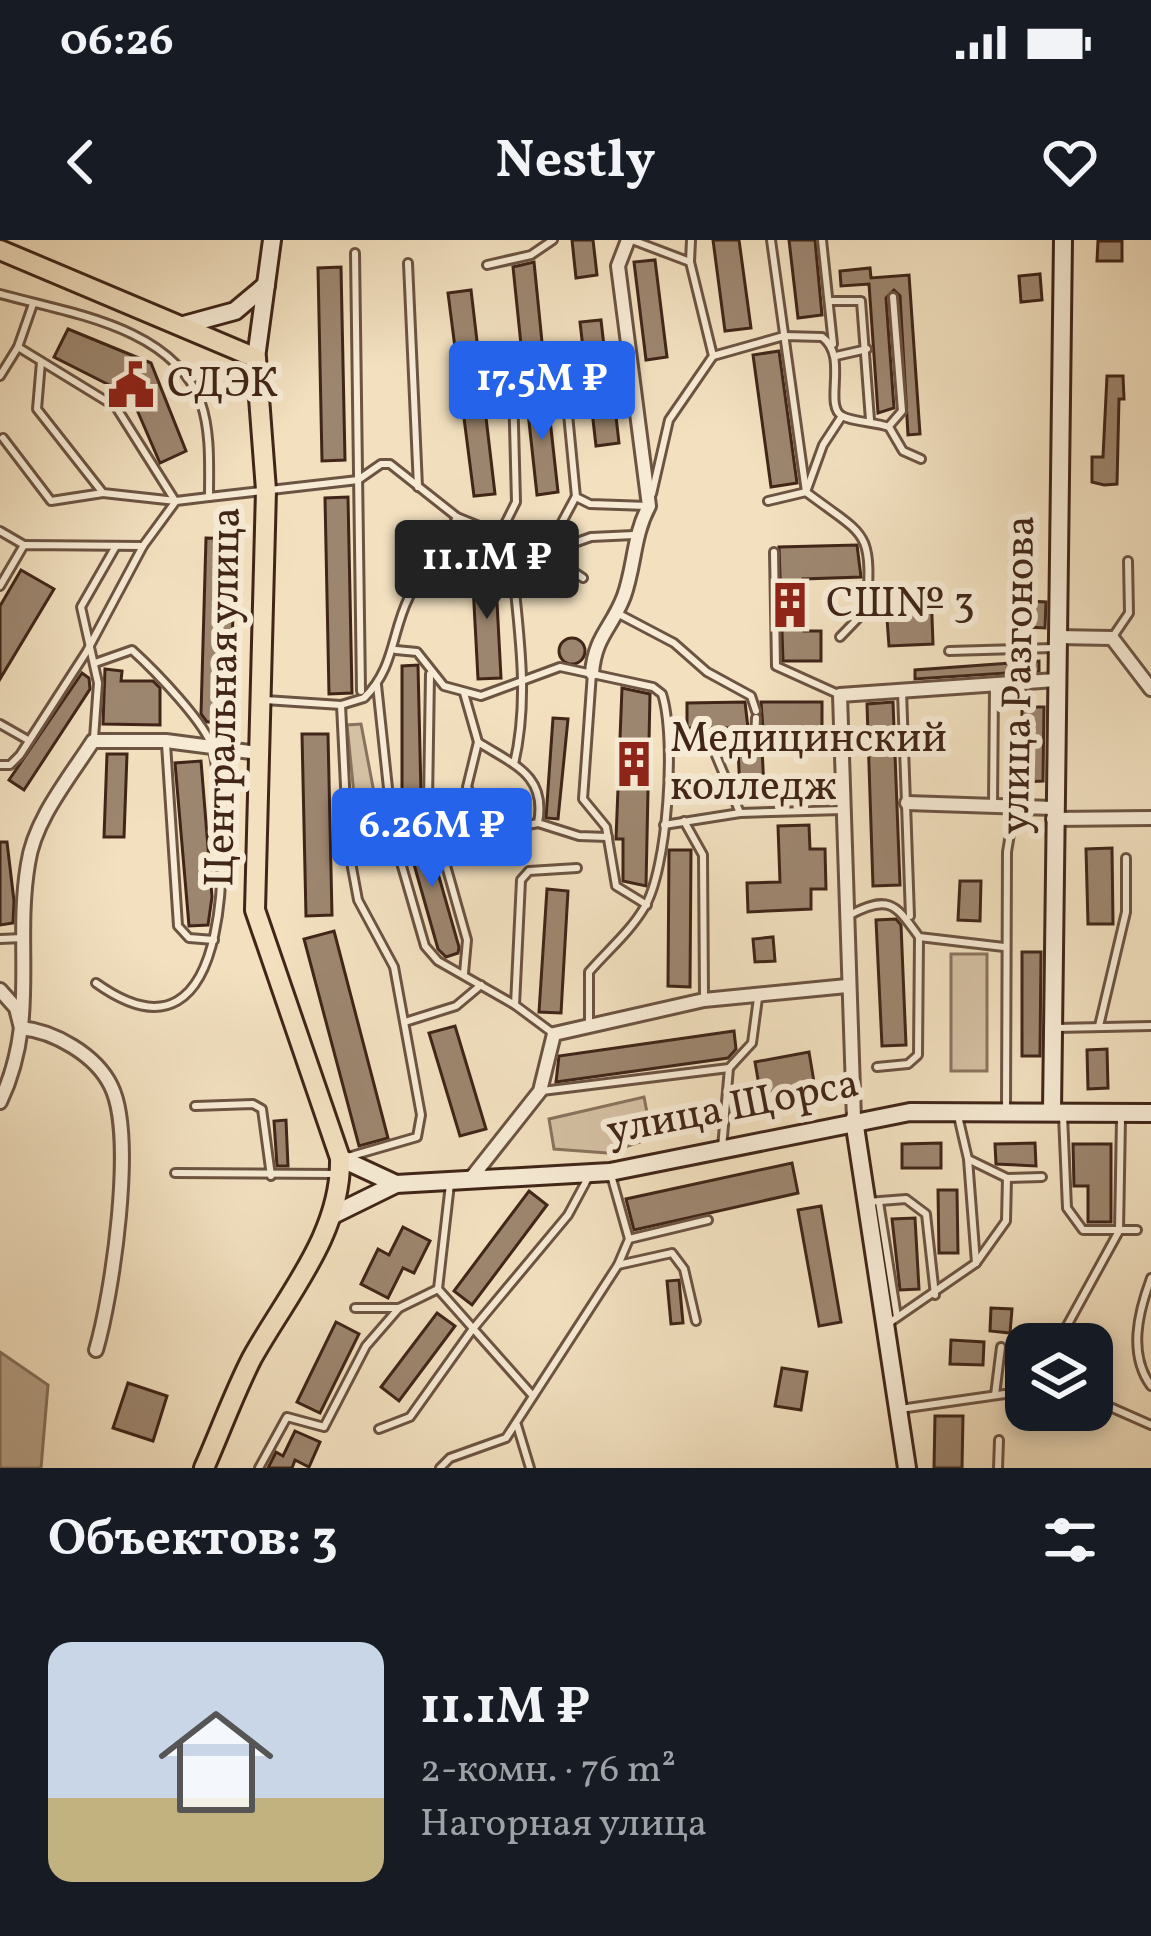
<!DOCTYPE html>
<html lang="ru">
<meta charset="utf-8">
<style>
:root{--surface:#171b24;--page:#242831;--text:#f1f3f6;--muted:#9ea1a6;--line:#363941;--accent:#2563eb}
body{margin:0;font-family:Vollkorn,serif;background:var(--page);color:var(--text);height:100vh;display:flex;flex-direction:column;font-size:45px;white-space:nowrap}
*{box-sizing:border-box;margin:0}
p{font-size:39px;color:var(--muted)}
.icon{flex:none;width:66px;height:66px;fill:none;stroke:currentColor;stroke-width:2;stroke-linecap:round;stroke-linejoin:round}
.map{position:relative;height:1228px;overflow:hidden}
.panel{display:flex;flex-direction:column;background:var(--surface);flex:1}
.panel>*{flex:none}
.buttons{position:absolute;left:1005px;top:1083px;display:grid;gap:24px}
.buttons a{display:grid;place-items:center;width:108px;height:108px;border-radius:24px;background:var(--surface);box-shadow:0 6px 18px #0003;font-size:60px}
.price{position:absolute;translate:-50% -102px;padding:0 27px;border-radius:12px;background:var(--accent);color:#fff;font-size:39px;line-height:78px;filter:drop-shadow(0 3px 6px #0008)}
.price::after{content:'';position:absolute;left:50%;top:72px;width:36px;height:27px;margin-left:-18px;background:inherit;clip-path:polygon(0 0,100% 0,50% 100%)}
.price.on{background:#222;color:#fff}
ul{padding:0;list-style:none}
li{display:flex;align-items:center;gap:36px;height:300px;padding:0 48px}
li+li{border-top:3px solid var(--line)}
li span{display:grid;place-items:center;flex:none;width:336px;height:240px;border-radius:24px;color:#555}
li>.icon{margin-inline-start:auto}
span .icon{width:144px;height:144px;fill:#fffc;stroke-width:1}
li b{font-size:51px}
h2{display:flex;justify-content:space-between;align-items:center;height:144px;padding:0 48px;font-size:51px}
.status{display:flex;justify-content:space-between;align-items:center;height:84px;padding:0 60px;background:var(--surface);direction:ltr}
.status svg{height:33px;fill:currentColor}
header{display:flex;justify-content:space-between;align-items:center;height:156px;padding:0 48px;background:var(--surface);font-size:54px;font-weight:700}
.map>svg:first-child{display:block}
.green{fill:#d4c0a3;stroke:#8a725e;stroke-width:3}
.water{fill:#b5a086;stroke:#866f5a;stroke-width:3}
.building{fill:#9d866f;stroke:#402518;stroke-width:3}
.lines{fill:none;stroke-linecap:round;stroke-linejoin:round}
.lane-casing{stroke:#6c5442;stroke-width:12}
.street-casing{stroke:#6c5442;stroke-width:18}
.secondary-casing{stroke:#402518;stroke-width:22}
.primary-casing{stroke:#402518;stroke-width:24}
.lane{stroke:#f7ebd5;stroke-width:6}
.street{stroke:#f7ebd5;stroke-width:12}
.secondary{stroke:#f7ebd5;stroke-width:16}
.primary{stroke:#f2e0bf;stroke-width:18}
.labels{text-anchor:middle;dominant-baseline:central;stroke-width:12;stroke-linejoin:round;paint-order:stroke}
.poi-label{font-size:42px;fill:#402518;stroke:#f7ebd5;text-anchor:start}
.street-label{font-size:42px;fill:#402518;stroke:#f7ebd5}
</style>
<div class="status"><b>06:26</b><svg viewBox="0 0 49 12"><path d="M0 12V9h3v3zM5 12V6h3v6zM10 12V3h3v9zM15 12V0h3v12zM26 1h20v11H26zM47 4h2v5h-2z"/></svg></div>
<header><svg class="icon" aria-label="back" viewBox="0 0 24 24"><path d="M15 5l-7 7 7 7"/></svg>Nestly<svg class="icon" aria-label="heart" viewBox="0 0 24 24"><path d="M12 20l-8-8c-3-5 5-10 8-4 3-6 11-1 8 4z"/></svg></header>
<div class="map">
<svg width="1151" height="1228" viewBox="0 0 1151 1228">
<rect width="100%" height="100%" fill="#f2e0bf"/>
<filter id="stains"><feTurbulence type="fractalNoise" baseFrequency=".00167" numOctaves="4"/><feColorMatrix values="0 0 0 0 .2 0 0 0 0 .09 0 0 0 0 .02 0 0 0 .5 -.17"/></filter>
<radialGradient id="worn" r=".72"><stop offset=".6" stop-color="#630" stop-opacity="0"/><stop offset="1" stop-color="#630" stop-opacity=".3"/></radialGradient>
<g class="green">
<polygon points="361,484 376,563 355,564 347,485"/>
<rect x="951" y="714" width="36" height="117"/>
<polygon points="644,857 652,898 607,913 554,909 549,879"/>
</g>
<polygon class="water" points="0,1112 48,1145 41,1228 0,1228"/>
<g class="building">
<polygon points="572,0 593,0 597,35 576,38"/>
<polygon points="713,0 739,0 751,88 725,91"/>
<polygon points="789,0 815,0 822,75 798,78"/>
<polygon points="1098,1 1122,1 1122,21 1097,21"/>
<polygon points="655,20 667,117 646,120 634,22"/>
<polygon points="534,22 544,122 523,124 513,27"/>
<polygon points="341,27 345,220 322,221 318,28"/>
<polygon points="870,28 871,38 909,35 920,194 908,195 900,56 894,50 886,58 894,168 878,173 869,44 841,46 840,31"/>
<polygon points="1040,34 1042,60 1021,62 1019,36"/>
<polygon points="471,50 495,254 474,256 448,53"/>
<polygon points="601,80 606,124 585,126 580,82"/>
<polygon points="68,89 151,123 186,211 160,223 131,156 54,117"/>
<polygon points="779,111 797,243 771,247 753,115"/>
<polygon points="1107,136 1123,136 1124,159 1119,159 1117,244 1104,245 1092,242 1092,217 1103,217"/>
<polygon points="547,152 558,252 537,255 526,154"/>
<polygon points="614,159 619,203 596,206 591,162"/>
<polygon points="348,257 352,453 329,454 325,258"/>
<polygon points="206,298 235,299 230,482 207,482 201,474"/>
<polygon points="857,305 861,337 803,339 804,391 821,391 821,421 783,421 779,307"/>
<polygon points="495,324 501,438 478,439 472,326"/>
<polygon points="21,330 54,349 0,439 0,366"/>
<polygon points="931,350 933,404 889,406 885,352"/>
<polygon points="1028,361 1046,362 1045,388 1027,387"/>
<circle cx="572" cy="411" r="13"/>
<polygon points="1039,421 1039,431 915,439 915,430"/>
<polygon points="418,425 421,554 402,554 402,426"/>
<polygon points="105,429 122,431 121,441 153,441 160,448 160,485 103,484"/>
<polygon points="82,433 89,438 90,449 24,550 9,540"/>
<polygon points="622,448 650,454 646,646 623,641 623,599 616,599"/>
<polygon points="745,462 748,488 687,488 687,463"/>
<polygon points="761,462 822,462 822,489 763,489"/>
<polygon points="893,462 900,645 873,646 867,464"/>
<polygon points="1022,467 1044,467 1043,541 1022,542"/>
<polygon points="553,478 568,479 558,579 546,578"/>
<polygon points="302,494 328,494 332,675 306,676"/>
<polygon points="762,508 764,549 740,551 738,509"/>
<polygon points="107,514 127,514 124,597 104,597"/>
<polygon points="201,521 212,657 208,685 189,686 175,523"/>
<polygon points="424,584 459,707 458,713 446,717 438,709 404,589"/>
<polygon points="809,585 810,609 825,609 826,649 811,649 811,669 748,672 747,643 780,642 778,586"/>
<polygon points="0,602 7,602 14,661 13,683 0,685"/>
<polygon points="1112,608 1113,684 1088,684 1086,609"/>
<polygon points="669,610 691,610 690,747 668,746"/>
<polygon points="960,641 981,641 980,681 958,680"/>
<polygon points="547,649 568,651 561,773 539,772"/>
<polygon points="896,679 901,685 906,805 882,806 876,680"/>
<polygon points="334,691 388,898 359,906 304,699"/>
<polygon points="773,697 775,721 755,722 753,699"/>
<polygon points="1022,712 1041,712 1040,816 1022,816"/>
<polygon points="455,786 486,889 460,896 429,793"/>
<polygon points="734,791 736,809 728,818 556,842 559,816"/>
<polygon points="1107,809 1108,848 1088,849 1087,810"/>
<polygon points="809,812 815,848 761,857 755,822"/>
<polygon points="286,880 288,926 277,926 274,881"/>
<polygon points="941,903 941,928 902,928 902,904"/>
<polygon points="1035,903 1036,926 996,924 995,904"/>
<polygon points="1073,904 1111,904 1111,982 1088,982 1088,946 1074,946"/>
<polygon points="792,923 798,953 634,990 626,959"/>
<polygon points="938,950 957,950 958,1013 939,1013"/>
<polygon points="529,951 547,965 472,1065 454,1051"/>
<polygon points="821,966 841,1082 819,1086 798,970"/>
<polygon points="915,978 919,1049 900,1050 892,979"/>
<polygon points="403,987 430,1001 414,1033 403,1028 388,1058 361,1044 378,1009 389,1015"/>
<polygon points="679,1040 683,1083 671,1084 667,1041"/>
<polygon points="991,1068 1012,1069 1010,1093 990,1091"/>
<polygon points="437,1073 455,1086 399,1161 381,1147"/>
<polygon points="336,1082 359,1094 320,1173 297,1162"/>
<polygon points="951,1100 984,1102 983,1125 950,1124"/>
<polygon points="782,1128 807,1132 801,1170 775,1166"/>
<polygon points="128,1143 167,1156 153,1201 113,1188"/>
<polygon points="935,1176 963,1176 962,1228 934,1228"/>
<polygon points="295,1191 320,1202 309,1227 295,1220 292,1228 268,1228 276,1212 283,1216"/>
</g>
<g class="lines">
<defs>
<g id="lane">
<polyline points="632,0 690,22 713,116 669,180 652,254"/>
<path d="M771 0 806 252C867 298 872 288 867 369L840 397"/>
<polyline points="822,0 833,104"/>
<polyline points="355,13 361,451"/>
<polyline points="690,22 691,0"/>
<polyline points="408,23 418,247"/>
<polyline points="487,25 531,15 553,0"/>
<path d="M0 54C68 73 173 86 201 163 211 192 209 227 209 257L358 240 381 224H390L457 277 546 313 583 338"/>
<polyline points="830,61 861,61 870,180"/>
<polyline points="18,107 116,167 174,259"/>
<path d="M713 116 784 96 822 97C849 116 823 165 842 176 853 182 875 182 889 187L903 211 921 219"/>
<polyline points="836,116 867,109"/>
<polyline points="41,122 37,169 103,253 176,261"/>
<polyline points="0,136 18,107 33,64"/>
<polyline points="565,143 576,257 590,264 648,266"/>
<polyline points="503,148 631,137"/>
<polyline points="889,186 902,171 893,57"/>
<polyline points="3,198 51,261 103,253"/>
<polyline points="768,261 806,252 823,205 842,176"/>
<polyline points="0,291 24,305"/>
<polyline points="501,292 516,262 513,147"/>
<path d="M510 297C515 373 532 448 514 524"/>
<polyline points="547,310 575,258"/>
<polyline points="774,312 776,426 838,454"/>
<polyline points="546,313 591,297 634,295"/>
<polyline points="0,346 24,305 143,306"/>
<polyline points="617,373 674,403 707,432 751,456 756,471"/>
<polyline points="1114,395 1129,373 1128,321"/>
<path d="M396 410 417 412 444 446 481 456 560 427 653 447 662 454C676 497 668 630 644 668 629 693 607 711 589 732V784"/>
<polyline points="949,411 1054,408"/>
<path d="M95 423 132 410C153 429 208 485 213 510 229 587 240 846 96 743"/>
<polyline points="592,433 583,559 606,587 616,646 647,665"/>
<polyline points="430,434 428,562 467,700 464,733"/>
<polyline points="377,445 393,595 425,706 438,721 515,765"/>
<polyline points="902,451 910,676"/>
<path d="M464 453 478 502C514 525 547 535 538 583L579 596 608 597"/>
<path d="M265 460 341 465 364 458C395 428 391 393 409 357 423 328 444 307 457 277"/>
<polyline points="341,465 348,606 358,660 394,727 421,875 417,897 348,917"/>
<polyline points="0,484 28,500"/>
<polyline points="755,497 756,478"/>
<polyline points="94,498 98,443 81,367 116,306"/>
<polyline points="478,502 467,547 482,574 518,587 538,583"/>
<polyline points="166,504 178,686 189,698 214,700"/>
<polyline points="0,525 10,525 20,515 87,411 143,306 176,261 209,257"/>
<polyline points="390,562 428,562"/>
<polyline points="993,565 994,447"/>
<polyline points="740,573 710,501 840,500"/>
<polyline points="684,581 703,615 704,756"/>
<polyline points="664,585 740,573 843,570"/>
<polyline points="348,606 393,595"/>
<path d="M848 676C891 652 897 667 919 697L1004 707"/>
<polyline points="0,699 23,698"/>
<polyline points="405,782 456,766 481,745"/>
<polyline points="1099,786 1126,672 1126,618"/>
<polyline points="1056,788 1151,786"/>
<polyline points="554,794 515,765 521,640 529,631 577,628"/>
<polyline points="877,827 908,824 918,815 919,697"/>
<polyline points="542,851 729,828 752,803 758,758"/>
<polyline points="195,866 253,864 262,869 271,936"/>
<polyline points="1006,868 1007,612 1014,570"/>
<polyline points="1063,875 1067,968 1083,990 1137,990"/>
<polyline points="958,876 968,919 1007,938 1042,937"/>
<polyline points="722,908 729,828"/>
<polyline points="968,919 976,1023"/>
<polyline points="175,933 337,934"/>
<polyline points="450,944 438,1049 533,1156"/>
<polyline points="867,962 906,959 926,974 935,1055"/>
<polyline points="879,962 897,1077"/>
<polyline points="629,999 708,980"/>
<polyline points="618,1025 672,1013 684,1029 696,1081"/>
<path d="M1151 1038C1138 1073 1128 1114 1151 1146"/>
<polyline points="355,1068 399,1068 438,1049"/>
<polyline points="889,1083 976,1023 1006,981 1007,938"/>
<polyline points="1057,1104 1119,991 1121,878"/>
<polyline points="995,1155 1001,1107"/>
<polyline points="1092,1159 1151,1185"/>
<polyline points="900,1169 1026,1151"/>
<polyline points="517,1185 530,1228"/>
<polyline points="379,1189 410,1177 472,1090 568,975 589,936"/>
<polyline points="259,1228 287,1177 324,1187 366,1106 399,1068"/>
<polyline points="440,1228 450,1218 506,1198 618,1025 629,999 611,935"/>
<polyline points="998,1228 999,1200"/>
</g>
<g id="street">
<polyline points="1057,397 1112,398 1151,449"/>
<path d="M592 433C595 396 612 388 624 356 635 325 633 296 649 266L618 26 628 0"/>
<polyline points="907,563 1053,568"/>
<polyline points="1053,579 1151,578"/>
<path d="M0 750 16 768 21 788C54 791 96 815 111 846 136 896 112 1056 96 1110"/>
<path d="M0 862C39 780 14 708 28 624 34 580 70 537 93 501H166L258 513"/>
<polyline points="854,880 840,455 1056,440"/>
<polyline points="472,937 540,851 554,794 704,760 847,746"/>
</g>
<g id="secondary">
<polyline points="180,86 235,71 266,45"/>
<polyline points="256,118 272,0"/>
<polyline points="1052,871 1063,0"/>
<polyline points="854,880 907,1228"/>
<polyline points="340,918 396,944"/>
<polyline points="335,974 396,944 610,932 910,872 1151,873"/>
</g>
<path id="primary" d="M0 10 256 118 266 250 255 670 340 918C342 993 287 1055 252 1118 234 1153 220 1192 204 1228"/>
</defs>
<use href="#lane" class="lane-casing"/>
<use href="#street" class="street-casing"/>
<use href="#secondary" class="secondary-casing"/>
<use href="#primary" class="primary-casing"/>
<use href="#lane" class="lane"/>
<use href="#street" class="street"/>
<use href="#secondary" class="secondary"/>
<use href="#primary" class="primary"/>
</g>
<defs>
<symbol id="civic-bare" viewBox="-9 -9 18 18"><path d="M-.6-6.5H3V-4.5H.6V-3L4-1V1h2V6H-6V1h2V-1L-.6-3ZM-1.2 2.5V6h2.4V2.5Z" fill="#8f2418" stroke="#f7ebd5" stroke-width="2.5" paint-order="stroke"/></symbol>
<symbol id="building-bare" viewBox="-9 -9 18 18"><path d="M-4-6H4V6H1V3H-1V6H-4ZM-2.5-4.3h1.7v1.8h-1.7ZM.8-4.3h1.7v1.8H.8ZM-2.5-1h1.7V.8h-1.7ZM.8-1h1.7V.8H.8Z" fill="#8f2418" stroke="#f7ebd5" stroke-width="2.5" paint-order="stroke"/></symbol>
</defs>
<g fill-rule="evenodd">
<use href="#civic-bare" x="98" y="112" width="66" height="66"/>
<use href="#building-bare" x="757" y="332" width="66" height="66"/>
<use href="#building-bare" x="601" y="491" width="66" height="66"/>
</g>
<g class="labels">
<g class="poi-label">
<text x="167" y="145">СДЭК</text>
<text x="826" y="365">СШ№ 3</text>
<text x="670" y="500">Медицинский<tspan x="670" dy="48">колледж</tspan></text>
</g>
<g class="street-label">
<text transform="translate(1020 435) rotate(-89)">улица Разгонова</text>
<text transform="translate(225 457) rotate(-89)">Центральная улица</text>
<text transform="translate(733 869) rotate(-11)">улица Щорса</text>
</g>
</g>
<rect width="100%" height="100%" filter="url(#stains)"/>
<rect width="100%" height="100%" fill="url(#worn)"/>
</svg>
<div class="buttons">
<a><svg class="icon" aria-label="layers" viewBox="0 0 24 24"><path d="M12 4l9 5-9 5-9-5zM3 14l9 5 9-5"/></svg></a>
</div>
<b class="price" style="left:542px;top:203px">17.5M ₽</b>
<b class="price on" style="left:487px;top:382px">11.1M ₽</b>
<b class="price" style="left:432px;top:650px">6.26M ₽</b>
</div>
<section class="panel">
<h2>Объектов: 3<svg class="icon" aria-label="filters" viewBox="0 0 24 24"><path d="M4 7h16M4 17h16"/><circle cx="9" cy="7" r="2"/><circle cx="15" cy="17" r="2"/></svg></h2>
<ul>
<li><span style="background:linear-gradient(#c9d6e8 65%,#c2b280 0)"><svg class="icon" aria-label="home" viewBox="0 0 24 24"><path d="M3 11l9-7 9 7M6 9v11h12V9"/></svg></span><div><b>11.1M ₽</b><p>2-комн. · 76 m²</p><p>Нагорная улица</p></div></li>
</ul>
</section>
